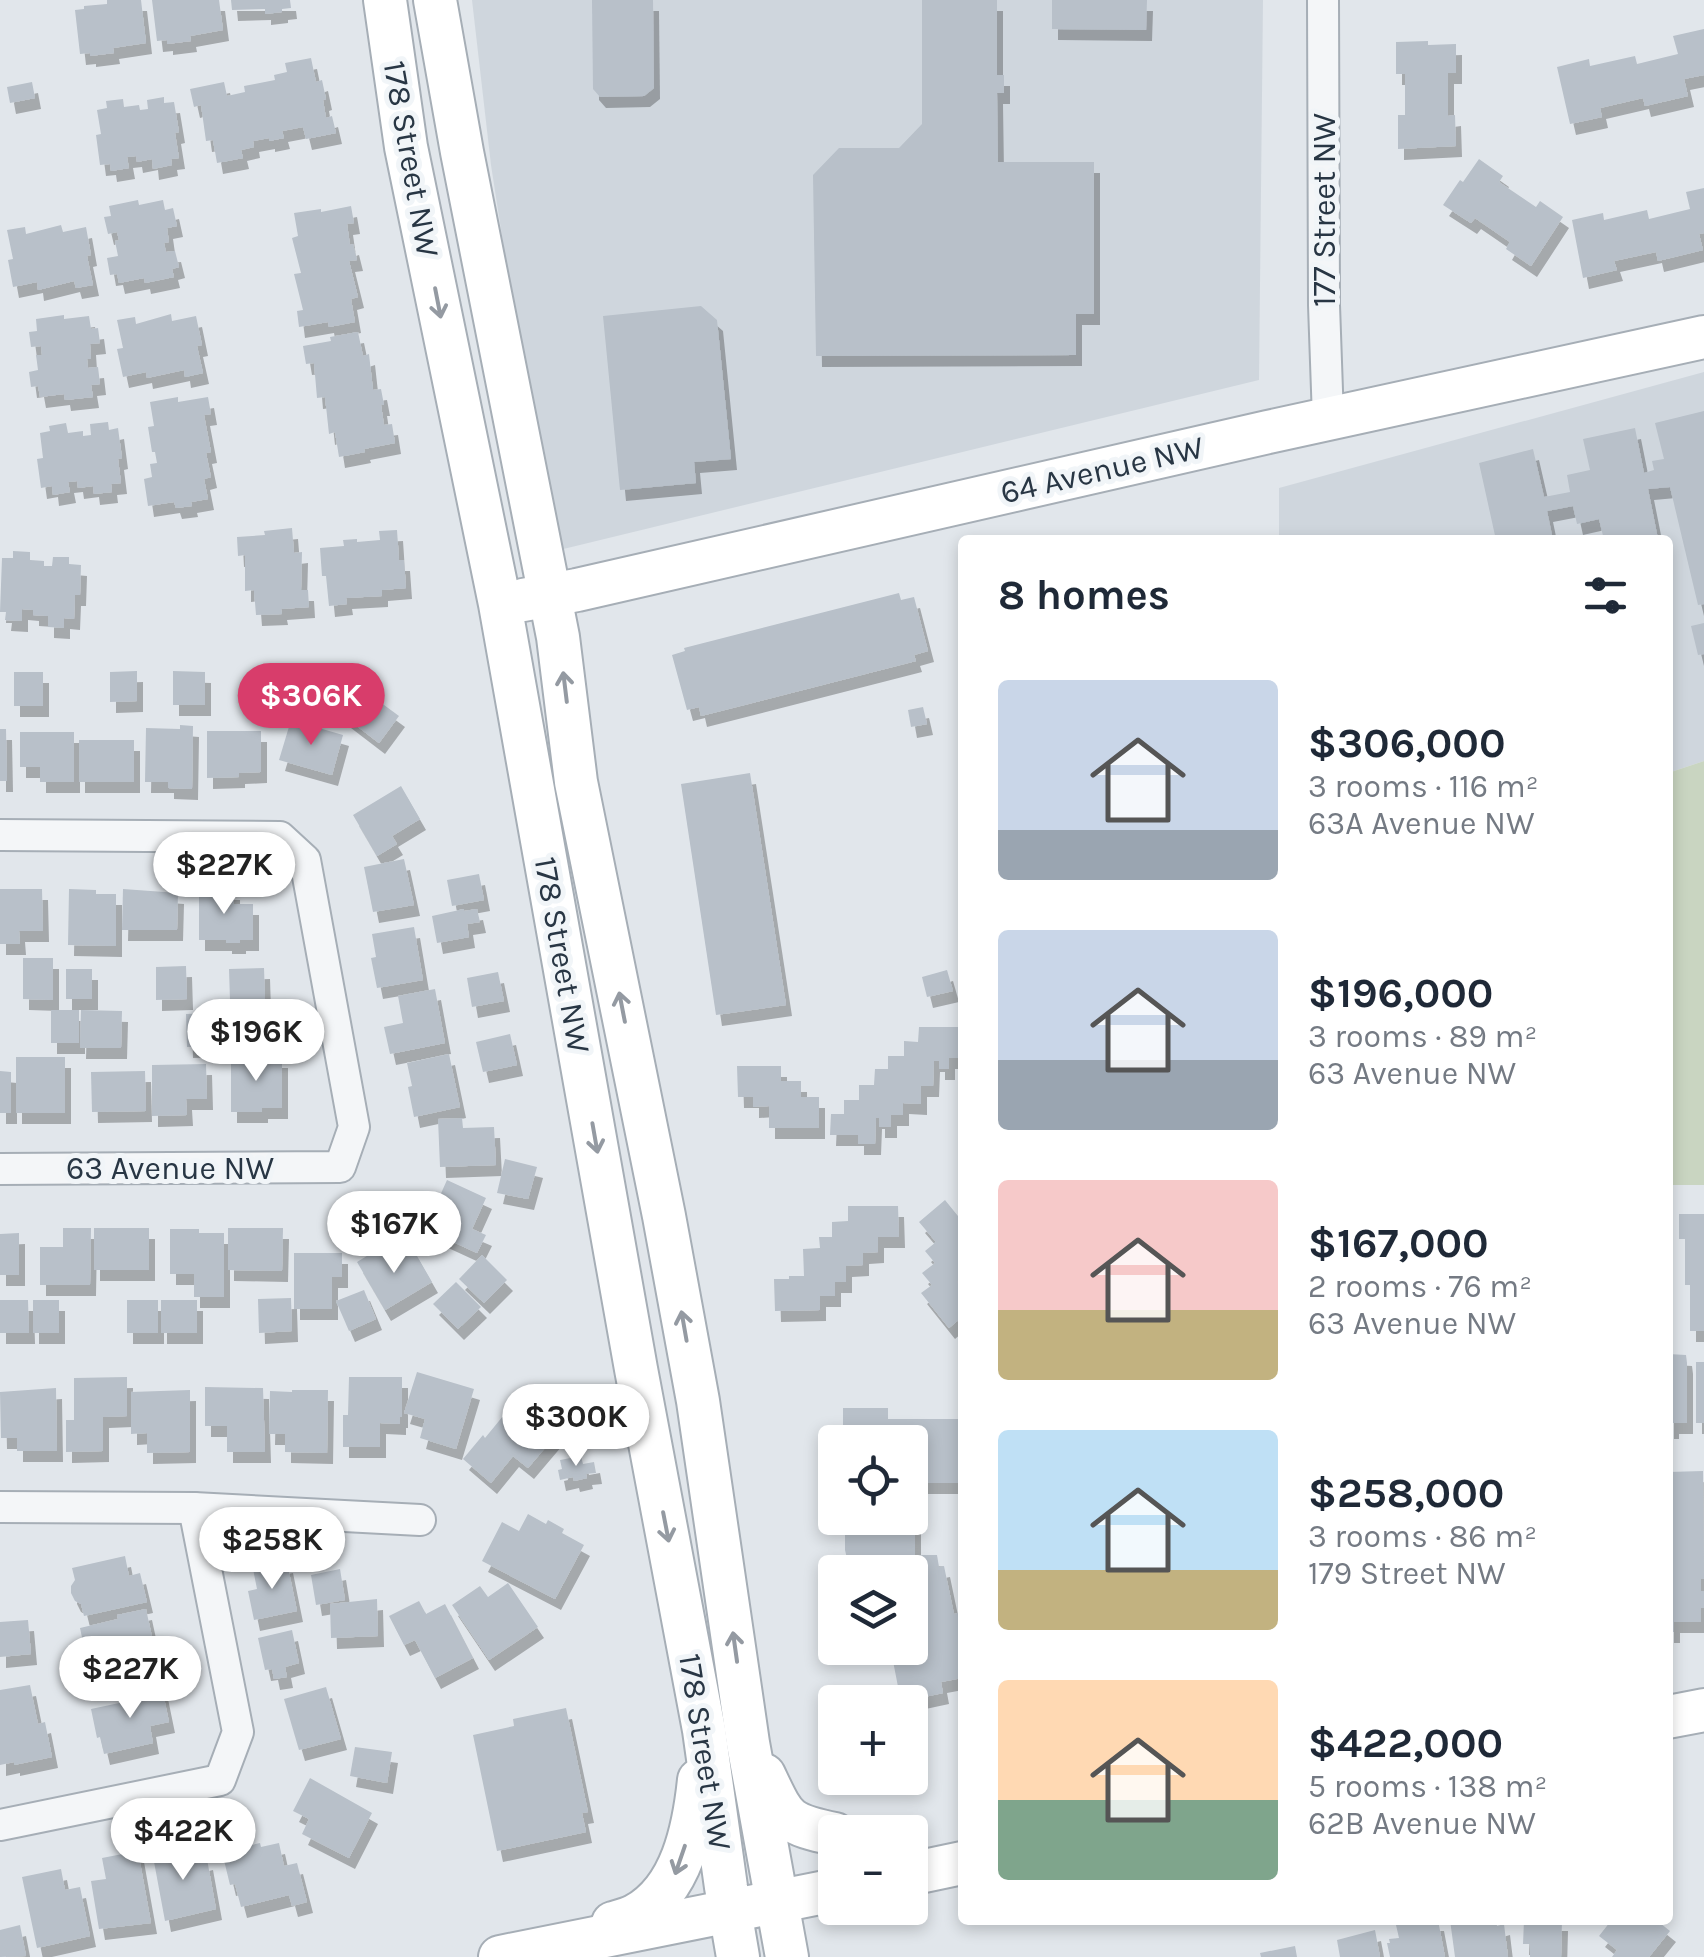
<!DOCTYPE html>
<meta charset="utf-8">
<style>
:root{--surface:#fff;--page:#f6f6f7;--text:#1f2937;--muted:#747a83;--accent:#d83d6b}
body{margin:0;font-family:Karla,sans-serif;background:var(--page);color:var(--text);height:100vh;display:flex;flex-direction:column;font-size:38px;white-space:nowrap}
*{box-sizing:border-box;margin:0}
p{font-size:32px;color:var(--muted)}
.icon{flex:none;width:55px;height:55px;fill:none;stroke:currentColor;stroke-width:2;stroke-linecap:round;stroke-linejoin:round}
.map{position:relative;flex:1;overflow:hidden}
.drawer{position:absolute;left:958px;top:535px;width:715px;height:1390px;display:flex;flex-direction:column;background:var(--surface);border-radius:10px;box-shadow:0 5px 15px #0003}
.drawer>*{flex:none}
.fabs{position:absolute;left:818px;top:1425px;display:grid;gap:20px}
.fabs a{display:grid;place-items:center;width:110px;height:110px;border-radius:10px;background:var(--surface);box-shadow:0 5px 15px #0003;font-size:50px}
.price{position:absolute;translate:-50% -85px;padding:0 22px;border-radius:35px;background:#fff;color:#222;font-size:32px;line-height:65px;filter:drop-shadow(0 2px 5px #0008)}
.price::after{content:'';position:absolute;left:50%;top:60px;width:30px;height:22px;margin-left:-15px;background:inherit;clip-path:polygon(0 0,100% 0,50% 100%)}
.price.current{background:var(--accent);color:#fff}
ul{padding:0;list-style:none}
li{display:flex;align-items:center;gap:30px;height:250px;padding:0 40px}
li span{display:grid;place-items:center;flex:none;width:280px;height:200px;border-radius:10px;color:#555}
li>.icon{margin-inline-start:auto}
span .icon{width:120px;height:120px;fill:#fffc;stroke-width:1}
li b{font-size:42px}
h2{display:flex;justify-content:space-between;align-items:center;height:120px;padding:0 40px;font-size:42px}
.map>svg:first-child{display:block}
.built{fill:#cfd6dd}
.green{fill:#c9d5c1}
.building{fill:#b8c0c9;filter:url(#shadow)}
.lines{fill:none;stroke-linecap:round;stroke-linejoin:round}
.street-casing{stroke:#a6aeb6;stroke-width:34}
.secondary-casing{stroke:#a6aeb6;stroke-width:46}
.street{stroke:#f4f6f8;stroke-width:30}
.secondary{stroke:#fff;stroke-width:42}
.oneway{stroke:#949aa2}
.labels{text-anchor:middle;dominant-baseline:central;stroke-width:10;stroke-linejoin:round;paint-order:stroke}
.street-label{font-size:32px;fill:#283644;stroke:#f1f5f8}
</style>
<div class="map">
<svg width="1704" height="1957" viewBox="0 0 1704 1957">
<defs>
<filter id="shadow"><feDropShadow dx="6" dy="11" stdDeviation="0" flood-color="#0004"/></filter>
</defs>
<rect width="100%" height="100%" fill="#e1e6eb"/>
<g class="built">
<polygon points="472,0 1263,0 1259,380 551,552 491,165"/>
<polygon points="1704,372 1704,761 1668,773 1668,540 1279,540 1279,488"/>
</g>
<polygon class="green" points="1704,761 1704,1185 1668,1185 1668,773"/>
<g class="building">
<polygon points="107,0 141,0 146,43 113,48 114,53 90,56 90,53 80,54 75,10 84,9 84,6 107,4"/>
<polygon points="152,0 219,0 223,30 190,36 191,41 167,44 167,40 157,41"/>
<polygon points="231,0 290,0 291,8 282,9 282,12 265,14 265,9 232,10"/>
<polygon points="592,0 653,0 654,88 644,96 600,97 593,89"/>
<polygon points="922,0 997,0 997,75 1004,75 1004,93 997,93 998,162 1094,162 1094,314 1076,314 1076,355 816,356 813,175 839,148 899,148 922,124"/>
<polygon points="1052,0 1147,0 1146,30 1052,29"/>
<polygon points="1704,29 1704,75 1684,79 1688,96 1645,106 1643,98 1600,108 1602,117 1570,124 1557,67 1589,59 1590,66 1635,56 1637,64 1678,54 1673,36"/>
<polygon points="1428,41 1428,45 1456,44 1456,73 1448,73 1448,116 1455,115 1456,146 1398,149 1398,115 1405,115 1405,74 1396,74 1396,42"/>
<polygon points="311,58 316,82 322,80 326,99 323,100 326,118 332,116 336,133 306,139 303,127 282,131 284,138 269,141 269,138 253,141 254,147 241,150 243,158 217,163 213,140 206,141 201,105 194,107 190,89 224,82 227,96 245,92 244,86 275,80 274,75 287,72 285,63"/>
<polygon points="32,82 35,98 10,103 7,87"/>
<polygon points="164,97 164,103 174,102 179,132 175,133 179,158 171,159 172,165 153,169 152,159 137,162 136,156 127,157 129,168 111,171 110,164 100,165 96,135 101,134 97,110 107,108 106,101 123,99 124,107 139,105 140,110 148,109 147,100"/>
<polygon points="1479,159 1503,176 1499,182 1536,207 1540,201 1563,217 1531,266 1506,249 1510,242 1475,218 1471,223 1443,205 1460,180 1463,182"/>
<polygon points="1704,188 1704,233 1699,234 1703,250 1658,261 1656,252 1614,261 1617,270 1583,278 1572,220 1603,213 1604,220 1647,210 1649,219 1690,209 1686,192"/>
<polygon points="138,200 139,205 163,200 165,210 173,208 177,226 167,228 169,242 164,243 166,252 175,251 179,267 172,269 174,277 145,283 144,278 119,283 117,274 110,275 107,258 118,256 115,241 119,240 117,232 108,234 104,217 111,216 109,206"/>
<polygon points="351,206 354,223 347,224 350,245 353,244 357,260 349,261 358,297 351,299 355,322 329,327 328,322 299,327 297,311 303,310 294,274 301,273 292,238 298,236 294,213 321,209 321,212"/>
<polygon points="61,225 63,232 86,227 91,255 87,256 93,285 76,288 74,281 38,290 37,282 13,287 8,260 13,259 7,230 25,227 26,234"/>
<polygon points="701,306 717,320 731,459 694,462 696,483 620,490 603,316"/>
<polygon points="171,314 172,321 196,316 202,345 197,346 203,373 185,377 184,370 147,378 146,372 123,377 117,349 123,348 117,320 135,317 136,324"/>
<polygon points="64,315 64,319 89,316 91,329 98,328 100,343 90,344 91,359 87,359 88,368 98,367 100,384 91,385 93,397 65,400 64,394 40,397 38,386 31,387 29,372 38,370 36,355 42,355 41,346 31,347 29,332 37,331 36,319"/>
<polygon points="358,332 363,356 369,354 373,390 381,389 384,405 381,405 384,425 392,424 395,443 364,449 365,452 339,457 335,432 329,434 325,397 317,398 314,363 306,364 303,346 331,341 330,337"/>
<polygon points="178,397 178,402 208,397 211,414 204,415 211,452 206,453 211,477 204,479 208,499 191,502 192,506 176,508 174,502 148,506 144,479 152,477 150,464 157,463 155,452 152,452 148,427 154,426 150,402"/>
<polygon points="1704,411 1704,604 1698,605 1670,487 1648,489 1658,539 1604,540 1599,519 1577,524 1573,506 1547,511 1553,540 1496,540 1479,463 1533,449 1544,497 1570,492 1567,475 1590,470 1583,439 1635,428 1644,473 1654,470 1652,461 1664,459 1655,423"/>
<polygon points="108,422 109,430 118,428 122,458 118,459 121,483 111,484 112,492 94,494 93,486 78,488 77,481 68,482 70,492 53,495 52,486 41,488 37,459 43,458 40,433 50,431 49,426 66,423 68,433 83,431 83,436 91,435 90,424"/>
<polygon points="292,528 294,553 302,552 301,590 308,590 309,607 281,609 282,614 256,615 254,590 245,591 245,555 238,556 237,537 265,535 264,531"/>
<polygon points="397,530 399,560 404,560 406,588 382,590 382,596 346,598 347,604 329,606 326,576 322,576 320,548 344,546 343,540 357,539 357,542 380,540 379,531"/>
<polygon points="13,551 30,552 30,560 44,561 44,566 52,566 53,557 69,557 69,564 81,565 80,595 75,595 74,619 64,618 64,628 48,627 48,616 33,615 33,610 22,609 22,621 5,620 6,612 0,612 2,558 13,558"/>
<polygon points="899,593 901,600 914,597 928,651 914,655 916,661 701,716 699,707 687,710 672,655 685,651 684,648"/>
<polygon points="1704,623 1704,654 1698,655 1691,626"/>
<polygon points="260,669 295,673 292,707 257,704"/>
<polygon points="137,671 137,701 110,702 110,672"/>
<polygon points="173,671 205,672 205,705 173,705"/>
<rect x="14" y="672" width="29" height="34"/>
<polygon points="365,691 399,716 379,743 345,717"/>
<polygon points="923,707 927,724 911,727 908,710"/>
<polygon points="291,720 343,735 332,775 279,760"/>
<polygon points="180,725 193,726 192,789 168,788 168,782 145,782 146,728 180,729"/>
<polygon points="0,729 6,729 7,781 0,781"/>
<polygon points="207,731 261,731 261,772 239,773 239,777 207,778"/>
<polygon points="20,732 74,732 74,782 40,782 40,767 20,767"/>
<rect x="79" y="740" width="55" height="42"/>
<polygon points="750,773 786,1005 716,1015 681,784"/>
<polygon points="401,786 420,819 392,836 397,844 377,856 353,815"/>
<polygon points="404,859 414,905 373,912 364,867"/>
<polygon points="479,874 484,900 452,906 447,880"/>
<polygon points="0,889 42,889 43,931 19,931 20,944 0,944"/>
<polygon points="69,889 96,890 96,894 116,894 116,946 68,945"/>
<polygon points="123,889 178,893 177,930 122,930"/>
<polygon points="199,889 234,889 234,904 253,904 253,940 240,940 240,943 226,943 226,940 199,940"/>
<polygon points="464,909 464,911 477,909 480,922 467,924 469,937 437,943 432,916"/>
<polygon points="414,927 423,980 377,988 371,958 376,957 372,934"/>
<polygon points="23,958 53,958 53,1000 23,999"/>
<polygon points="186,966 187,999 156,1000 156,967"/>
<polygon points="264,968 265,1000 230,1001 229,969"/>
<rect x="66" y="969" width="26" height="30"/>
<polygon points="947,970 953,991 927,997 922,977"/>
<polygon points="498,972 504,1001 472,1007 467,978"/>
<polygon points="435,989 445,1043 390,1054 384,1027 403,1023 398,996"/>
<rect x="240" y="1008" width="30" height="28"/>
<rect x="51" y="1010" width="28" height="33"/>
<polygon points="81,1010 122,1011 121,1048 80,1048"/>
<polygon points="216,1013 217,1046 187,1047 186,1014"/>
<polygon points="919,1027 962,1027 961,1058 949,1058 949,1069 939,1069 939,1061 934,1061 933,1086 921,1086 921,1104 903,1103 903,1115 891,1115 891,1127 879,1127 879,1118 876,1118 875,1144 858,1144 858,1135 830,1135 831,1114 844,1114 844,1100 859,1100 859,1085 874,1085 875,1069 888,1069 888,1056 904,1056 904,1041 918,1042"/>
<polygon points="510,1034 517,1065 483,1072 476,1042"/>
<polygon points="449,1054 460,1107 414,1117 408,1087 412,1086 407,1063"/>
<rect x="16" y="1057" width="49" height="56"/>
<polygon points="231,1057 282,1057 282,1108 262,1108 262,1112 231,1112"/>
<polygon points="206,1064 207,1099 186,1099 187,1115 152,1116 152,1065"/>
<polygon points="737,1066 781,1066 781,1081 801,1081 801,1097 819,1097 819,1128 769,1128 769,1106 753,1107 753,1097 738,1097"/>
<polygon points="0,1071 11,1072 11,1113 0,1113"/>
<polygon points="145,1071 146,1111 92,1112 91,1072"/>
<polygon points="462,1118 463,1128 494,1127 496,1165 440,1167 438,1119"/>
<polygon points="505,1159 537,1167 528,1199 497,1193"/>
<polygon points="447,1180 486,1198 472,1229 486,1235 477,1253 425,1229"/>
<polygon points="945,1200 962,1221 962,1278 957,1282 962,1290 962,1317 949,1328 921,1293 932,1285 922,1273 935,1263 925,1251 936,1242 919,1222"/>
<polygon points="848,1206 898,1206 899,1237 878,1237 878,1252 863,1253 863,1265 846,1266 846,1282 835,1282 835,1296 820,1296 820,1310 775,1311 774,1279 789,1279 789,1276 804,1276 803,1249 820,1248 819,1237 832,1237 832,1222 848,1221"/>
<polygon points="1679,1214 1704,1214 1704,1331 1690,1331 1690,1285 1685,1285 1685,1239 1679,1239"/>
<polygon points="63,1228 91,1228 90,1285 40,1285 40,1247 63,1247"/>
<rect x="94" y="1228" width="55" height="42"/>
<polygon points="228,1228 283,1228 282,1271 228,1270"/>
<polygon points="170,1229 199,1229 199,1233 224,1233 224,1297 194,1297 194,1274 170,1274"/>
<polygon points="19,1233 19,1275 0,1275 0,1234"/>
<polygon points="380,1248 389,1263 413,1249 432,1282 385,1310 357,1262"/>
<polygon points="294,1253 342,1253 342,1277 332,1277 332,1309 294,1309"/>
<polygon points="482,1255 507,1280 484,1303 459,1279"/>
<polygon points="456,1282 481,1307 458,1329 433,1304"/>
<polygon points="364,1290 376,1319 349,1331 336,1301"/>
<polygon points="291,1298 292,1331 259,1333 258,1299"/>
<polygon points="0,1300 28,1300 29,1333 0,1333"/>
<rect x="33" y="1300" width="26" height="33"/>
<rect x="127" y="1300" width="31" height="33"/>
<rect x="161" y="1300" width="36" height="33"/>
<polygon points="1668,1354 1686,1355 1687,1363 1687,1423 1673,1423 1673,1428 1668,1428"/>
<rect x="1696" y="1362" width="8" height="61"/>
<polygon points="417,1372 474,1389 456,1449 420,1438 425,1419 404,1413"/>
<polygon points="127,1377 127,1416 103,1417 103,1451 66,1452 66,1420 74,1420 74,1378"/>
<polygon points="349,1377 402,1377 402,1417 400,1417 400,1424 380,1423 380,1447 343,1447 343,1415 348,1415"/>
<polygon points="205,1387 263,1388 265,1452 227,1452 227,1426 205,1426"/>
<polygon points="56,1388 57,1451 17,1451 17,1438 1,1438 0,1392"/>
<polygon points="190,1390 190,1452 147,1453 147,1433 131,1434 131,1392"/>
<polygon points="292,1390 328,1390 327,1453 285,1452 285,1434 269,1434 270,1391 292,1392"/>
<polygon points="517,1399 540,1418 542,1416 549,1421 545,1426 556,1435 528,1468 513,1456 491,1483 463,1459 483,1435 485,1438"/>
<polygon points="843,1408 888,1408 888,1419 962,1419 962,1483 915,1483 915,1555 937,1555 939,1567 944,1566 954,1614 962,1612 962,1678 941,1682 943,1693 901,1702 893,1661 898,1659 895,1648 910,1648 910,1572 850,1572 845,1550 845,1534 849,1534 849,1518 910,1518 910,1442 843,1442"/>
<polygon points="581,1456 583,1464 594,1462 596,1473 586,1474 587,1478 574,1481 573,1477 560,1480 558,1470 562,1469 560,1460"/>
<polygon points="1703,1471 1704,1579 1701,1579 1701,1591 1704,1591 1704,1608 1701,1608 1701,1622 1674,1622 1674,1632 1668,1632 1668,1472"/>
<polygon points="528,1514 546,1524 548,1520 564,1529 562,1533 584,1545 555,1599 482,1561 502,1522 519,1531"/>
<polygon points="125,1556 129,1576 140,1573 147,1602 84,1616 81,1604 75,1601 71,1593 71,1586 75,1580 72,1568"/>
<polygon points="287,1562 297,1611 254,1620 248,1591 257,1589 253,1569"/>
<polygon points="340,1569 345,1600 316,1605 311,1575"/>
<polygon points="508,1583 538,1627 489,1660 452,1605 480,1586 488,1597"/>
<polygon points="377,1599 378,1636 331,1638 330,1604"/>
<polygon points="419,1601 426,1614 445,1604 473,1658 435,1678 415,1640 404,1645 389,1616"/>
<polygon points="146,1609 154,1646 136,1650 140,1669 91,1680 80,1628 118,1619 117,1615"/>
<polygon points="28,1620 31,1654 0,1657 0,1622"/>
<polygon points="292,1630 299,1663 285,1667 287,1677 274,1679 272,1669 265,1670 258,1638"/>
<polygon points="30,1685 38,1724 45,1722 52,1757 14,1765 14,1762 0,1765 0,1690"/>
<polygon points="326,1687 341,1739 299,1750 284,1699"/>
<polygon points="162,1688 169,1722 150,1726 153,1743 104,1754 100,1737 97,1738 91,1709 138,1699 137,1693"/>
<polygon points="566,1708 588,1812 582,1813 586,1832 497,1851 473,1735 514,1726 513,1719"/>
<polygon points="355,1747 392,1752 387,1783 350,1776"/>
<polygon points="310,1778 372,1813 349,1858 302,1834 309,1819 293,1811"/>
<polygon points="260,1843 261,1847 279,1843 284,1866 297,1863 307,1902 292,1906 289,1895 241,1907 235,1884 230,1885 222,1852"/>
<polygon points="187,1844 191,1863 207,1859 216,1909 165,1921 152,1851"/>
<polygon points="138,1851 151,1923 99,1929 91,1881 106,1879 102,1858"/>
<polygon points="61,1869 65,1890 80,1887 90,1936 37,1948 22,1877"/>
<polygon points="1421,1920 1438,1920 1445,1957 1390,1957 1387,1943 1390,1943 1389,1939 1399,1938 1396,1925"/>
<polygon points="1450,1920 1496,1920 1497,1926 1504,1924 1508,1957 1455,1957"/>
<polygon points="1524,1920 1562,1920 1561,1957 1530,1957 1530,1944 1523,1944"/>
<polygon points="1608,1920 1662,1920 1660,1923 1670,1931 1649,1957 1612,1957 1617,1950 1599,1936 1610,1922"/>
<polygon points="20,1925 26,1956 0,1957 0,1930"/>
<polygon points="1375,1930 1380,1957 1340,1957 1337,1940"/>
<polygon points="1295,1946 1297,1957 1261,1957 1260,1953"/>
</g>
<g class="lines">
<defs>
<g id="street">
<polyline points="1323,0 1324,305 1328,419"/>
<polyline points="0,835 280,837 305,860 354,1127 340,1167 0,1169"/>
<polyline points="0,1507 194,1508 420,1520"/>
<polyline points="0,1825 220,1780 238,1732 194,1508"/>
</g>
<g id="secondary">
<polyline points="385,0 406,147 500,604 636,1369 704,1730 726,1887 738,1957"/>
<polyline points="435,0 462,152 558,637 576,782 664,1216 698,1401 748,1743 787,1957"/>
<polyline points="523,600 577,590 1268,432 1704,337"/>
<polyline points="1668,1717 1704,1710"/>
<path d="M764 1775C785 1819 785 1824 835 1834"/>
<polyline points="910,1874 962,1863"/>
<path d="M613 1923C620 1921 629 1919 636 1915 682 1890 694 1828 699 1780"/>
<polyline points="500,1957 835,1890"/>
</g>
</defs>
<use href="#street" class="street-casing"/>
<use href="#secondary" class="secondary-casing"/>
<use href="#street" class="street"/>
<use href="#secondary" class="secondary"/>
</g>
<defs><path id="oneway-shaft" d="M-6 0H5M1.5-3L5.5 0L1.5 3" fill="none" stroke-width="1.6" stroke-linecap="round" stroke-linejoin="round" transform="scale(2.5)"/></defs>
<g class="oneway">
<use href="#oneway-shaft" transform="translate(438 303) rotate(79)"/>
<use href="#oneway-shaft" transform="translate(565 687) rotate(-97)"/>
<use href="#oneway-shaft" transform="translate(622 1007) rotate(-101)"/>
<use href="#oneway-shaft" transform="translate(595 1138) rotate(80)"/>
<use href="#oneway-shaft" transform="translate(684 1326) rotate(-100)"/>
<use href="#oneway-shaft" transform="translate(666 1527) rotate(79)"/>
<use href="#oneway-shaft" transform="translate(735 1647) rotate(-98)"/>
<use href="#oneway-shaft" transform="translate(680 1860) rotate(109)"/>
</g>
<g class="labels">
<g class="street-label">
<text transform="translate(411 159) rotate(80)">178 Street NW</text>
<text transform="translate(1324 210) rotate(-90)">177 Street NW</text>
<text transform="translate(1102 470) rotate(-13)">64 Avenue NW</text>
<text transform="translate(562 955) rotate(80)">178 Street NW</text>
<text x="170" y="1168">63 Avenue NW</text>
<text transform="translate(705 1752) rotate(81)">178 Street NW</text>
</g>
</g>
</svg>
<div class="fabs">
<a><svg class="icon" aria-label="locate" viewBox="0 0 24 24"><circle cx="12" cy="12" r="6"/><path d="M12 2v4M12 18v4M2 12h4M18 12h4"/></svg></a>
<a><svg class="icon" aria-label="layers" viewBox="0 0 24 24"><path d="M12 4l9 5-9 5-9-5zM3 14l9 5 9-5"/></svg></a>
<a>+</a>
<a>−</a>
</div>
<b class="price current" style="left:311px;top:748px">$306K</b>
<b class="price" style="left:224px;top:917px">$227K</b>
<b class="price" style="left:256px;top:1084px">$196K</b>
<b class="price" style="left:394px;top:1276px">$167K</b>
<b class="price" style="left:576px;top:1469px">$300K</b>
<b class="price" style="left:272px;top:1592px">$258K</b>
<b class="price" style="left:130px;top:1721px">$227K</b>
<b class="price" style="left:183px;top:1883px">$422K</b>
<section class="drawer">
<h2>8 homes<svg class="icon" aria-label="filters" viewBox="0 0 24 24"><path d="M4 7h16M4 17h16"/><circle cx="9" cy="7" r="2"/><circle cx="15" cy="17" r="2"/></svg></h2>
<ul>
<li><span style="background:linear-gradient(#c9d6e8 75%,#9aa5b1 0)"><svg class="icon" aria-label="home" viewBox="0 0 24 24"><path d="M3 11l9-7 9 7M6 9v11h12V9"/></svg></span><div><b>$306,000</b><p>3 rooms · 116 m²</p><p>63A Avenue NW</p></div></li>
<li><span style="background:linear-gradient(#c9d6e8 65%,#9aa5b1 0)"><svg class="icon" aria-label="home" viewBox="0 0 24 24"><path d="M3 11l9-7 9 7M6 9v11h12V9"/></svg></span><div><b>$196,000</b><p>3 rooms · 89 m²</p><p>63 Avenue NW</p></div></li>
<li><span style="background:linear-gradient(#f6c9c9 65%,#c2b280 0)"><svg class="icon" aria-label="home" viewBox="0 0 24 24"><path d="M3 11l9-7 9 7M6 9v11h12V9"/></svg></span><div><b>$167,000</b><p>2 rooms · 76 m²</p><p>63 Avenue NW</p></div></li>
<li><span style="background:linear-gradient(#bfe0f5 70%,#c2b280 0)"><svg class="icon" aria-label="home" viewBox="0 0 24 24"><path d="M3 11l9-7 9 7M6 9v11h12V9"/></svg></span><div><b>$258,000</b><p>3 rooms · 86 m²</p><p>179 Street NW</p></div></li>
<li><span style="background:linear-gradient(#ffd9b3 60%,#7fa58c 0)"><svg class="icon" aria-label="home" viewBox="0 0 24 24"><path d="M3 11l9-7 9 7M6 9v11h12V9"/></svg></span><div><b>$422,000</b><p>5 rooms · 138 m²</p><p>62B Avenue NW</p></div></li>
</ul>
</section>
</div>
